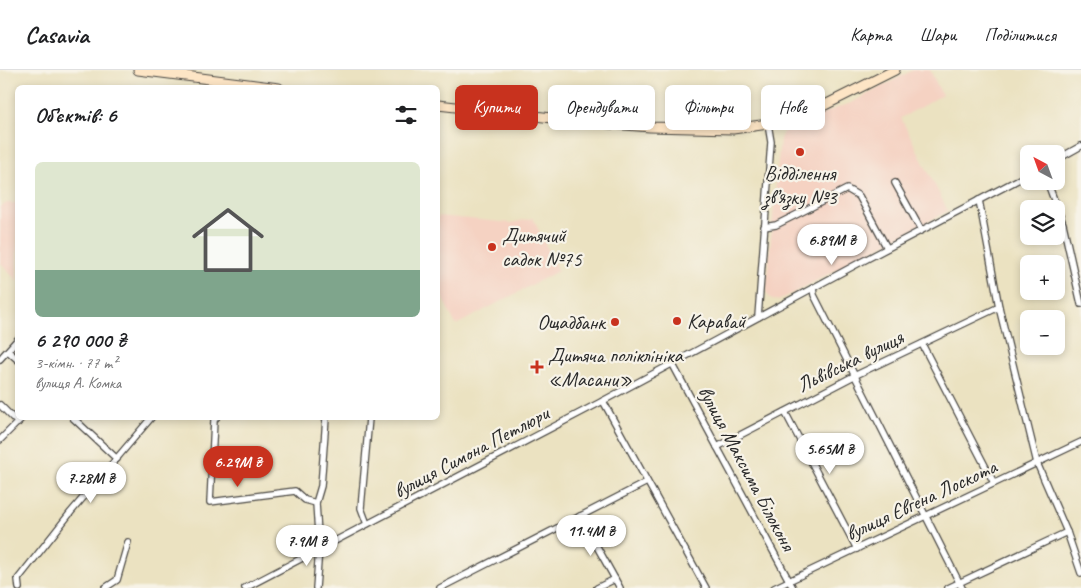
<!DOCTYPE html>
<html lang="uk">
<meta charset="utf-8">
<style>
:root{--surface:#fff;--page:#f6f6f6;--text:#202124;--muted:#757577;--line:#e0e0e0;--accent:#c8321e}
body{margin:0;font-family:Caveat,sans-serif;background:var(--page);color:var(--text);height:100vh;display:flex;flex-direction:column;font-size:19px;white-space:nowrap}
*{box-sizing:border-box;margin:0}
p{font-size:16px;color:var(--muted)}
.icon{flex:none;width:28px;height:28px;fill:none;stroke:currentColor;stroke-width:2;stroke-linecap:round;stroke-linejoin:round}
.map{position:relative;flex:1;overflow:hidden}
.drawer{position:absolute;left:15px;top:15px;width:425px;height:335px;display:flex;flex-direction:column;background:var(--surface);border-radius:8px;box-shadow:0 2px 8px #0003}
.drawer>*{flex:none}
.guide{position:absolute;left:455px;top:15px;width:475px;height:45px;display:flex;gap:10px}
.needle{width:32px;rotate:319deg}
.controls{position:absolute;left:1020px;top:75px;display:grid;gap:10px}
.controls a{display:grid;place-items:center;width:45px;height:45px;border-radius:8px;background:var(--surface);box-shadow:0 2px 8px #0003;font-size:25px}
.price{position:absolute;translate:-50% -42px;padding:0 11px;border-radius:18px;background:#fff;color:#222;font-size:16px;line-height:32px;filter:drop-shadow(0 1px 2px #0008)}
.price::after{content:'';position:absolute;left:50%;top:30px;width:15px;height:11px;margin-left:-8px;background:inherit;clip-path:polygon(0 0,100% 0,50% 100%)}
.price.selected{background:var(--accent);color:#fff}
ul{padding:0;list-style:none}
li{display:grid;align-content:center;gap:10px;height:265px;padding:0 20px}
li+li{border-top:1px solid var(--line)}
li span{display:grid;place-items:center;height:155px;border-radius:8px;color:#555}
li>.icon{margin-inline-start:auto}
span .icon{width:90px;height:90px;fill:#fffc;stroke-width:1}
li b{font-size:21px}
h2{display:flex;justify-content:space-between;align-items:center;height:60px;padding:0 20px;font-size:21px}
.chip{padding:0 18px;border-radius:8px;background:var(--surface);box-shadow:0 2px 8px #0003;font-size:18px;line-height:45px}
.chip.selected{background:var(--accent);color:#fff}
header{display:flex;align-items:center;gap:30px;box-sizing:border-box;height:70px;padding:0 25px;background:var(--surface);border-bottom:1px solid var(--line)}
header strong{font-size:24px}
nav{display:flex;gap:28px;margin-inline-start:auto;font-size:18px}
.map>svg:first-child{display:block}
.built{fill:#f5d2c2}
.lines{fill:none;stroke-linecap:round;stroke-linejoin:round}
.street-casing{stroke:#484642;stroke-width:8}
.secondary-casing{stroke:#484642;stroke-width:11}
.street{stroke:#fff;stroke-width:5.5}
.secondary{stroke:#fde5c5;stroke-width:9}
.poi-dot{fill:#c8321e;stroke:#f7f3e8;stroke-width:2}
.labels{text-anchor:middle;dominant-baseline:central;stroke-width:4.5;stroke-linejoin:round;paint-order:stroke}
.poi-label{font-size:21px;fill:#2b2b2b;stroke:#f7f3e8;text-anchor:start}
.street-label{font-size:21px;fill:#2b2b2b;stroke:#f7f3e8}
</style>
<header>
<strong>Casavia</strong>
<nav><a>Карта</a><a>Шари</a><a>Поділитися</a></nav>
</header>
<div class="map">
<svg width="1081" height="518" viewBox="0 0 1081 518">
<rect width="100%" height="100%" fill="#f7f3e8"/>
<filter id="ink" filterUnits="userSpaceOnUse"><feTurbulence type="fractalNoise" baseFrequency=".02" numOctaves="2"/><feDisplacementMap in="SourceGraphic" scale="10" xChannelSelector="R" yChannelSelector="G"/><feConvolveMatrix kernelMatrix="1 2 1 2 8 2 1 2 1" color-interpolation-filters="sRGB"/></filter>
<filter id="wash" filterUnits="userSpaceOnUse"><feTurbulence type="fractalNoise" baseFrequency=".0096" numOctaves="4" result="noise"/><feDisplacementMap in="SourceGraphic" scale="20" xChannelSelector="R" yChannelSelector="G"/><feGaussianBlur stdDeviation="1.12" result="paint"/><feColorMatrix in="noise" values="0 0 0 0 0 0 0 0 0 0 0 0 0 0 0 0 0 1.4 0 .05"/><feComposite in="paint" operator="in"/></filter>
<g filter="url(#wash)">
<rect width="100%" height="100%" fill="#ebe2c1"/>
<g class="built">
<polygon points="913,0 930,0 942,25 901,48 948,141 778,231 770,228 766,222 780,69 783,62 832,40 851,33"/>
<polygon points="7,133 17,133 17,211 0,192 0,137"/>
<polygon points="438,146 511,153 533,148 558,201 456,255 438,219"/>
</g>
</g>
<g filter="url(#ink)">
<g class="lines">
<defs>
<g id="street">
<polyline points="1056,90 1081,76"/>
<polyline points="1047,111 1063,154 1081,234"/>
<polyline points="895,113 921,160"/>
<polyline points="979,130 999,237 1037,393 1067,462 1081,503"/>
<polyline points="764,157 776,155 847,119 859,126 887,178"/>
<polyline points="813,218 814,225 962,518"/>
<polyline points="758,247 771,72 768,54"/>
<polyline points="922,274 994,413"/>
<polyline points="8,281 18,290"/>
<polyline points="0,289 18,269"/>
<polyline points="672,293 793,518"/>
<polyline points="603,331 706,518"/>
<polyline points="0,335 18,353"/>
<polyline points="785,342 857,479"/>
<polyline points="73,348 117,389"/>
<polyline points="216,348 214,350 210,432 295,421 305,430 316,433"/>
<polyline points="0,370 22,348"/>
<polyline points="717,377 854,306 999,237"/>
<polyline points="580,446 620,518"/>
<polyline points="367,454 361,438 369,348"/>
<polyline points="19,518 18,509 71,442 151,348"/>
<polyline points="105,518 117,510 128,472"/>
<polyline points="245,518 599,333 861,192 1029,104"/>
<polyline points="316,518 319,479 316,433 321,416 326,348"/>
<polyline points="440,518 647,412"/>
<polyline points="597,518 615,509"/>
<polyline points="774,518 1081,372"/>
<polyline points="948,518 1067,462"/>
</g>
<g id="secondary">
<polyline points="138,0 279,18"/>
<polyline points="438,35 587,52 650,57 733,59 768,54 825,35 895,0"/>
</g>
</defs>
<use href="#street" class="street-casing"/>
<use href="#secondary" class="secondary-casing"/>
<use href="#street" class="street"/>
<use href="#secondary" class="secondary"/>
</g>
</g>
<g class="poi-dot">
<circle cx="800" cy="82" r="5"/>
<circle cx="492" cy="177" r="5"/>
<circle cx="677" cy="251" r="5"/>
<circle cx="615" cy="252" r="5"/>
<path d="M534.5 289.5h5v5h5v5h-5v5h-5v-5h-5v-5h5z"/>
</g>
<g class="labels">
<g class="poi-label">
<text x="800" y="103" text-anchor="middle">Відділення<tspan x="800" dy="24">зв’язку №3</tspan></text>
<text x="502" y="165">Дитячий<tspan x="502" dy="24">садок №75</tspan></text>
<text x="687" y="251">Каравай</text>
<text x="605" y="252" text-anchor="end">Ощадбанк</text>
<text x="548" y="285">Дитяча поліклініка<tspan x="548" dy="24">«Масани»</tspan></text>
</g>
<g class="street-label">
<text transform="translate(850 291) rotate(-26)">Львівська вулиця</text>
<text transform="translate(471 382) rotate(-28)">вулиця Симона Петлюри</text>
<text transform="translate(747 398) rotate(62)">вулиця Максима Білоконя</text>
<text transform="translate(921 430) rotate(-25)">вулиця Євгена Лоскота</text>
</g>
</g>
</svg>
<div class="controls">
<a><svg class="needle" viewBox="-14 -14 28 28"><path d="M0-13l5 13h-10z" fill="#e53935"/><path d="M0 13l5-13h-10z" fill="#757577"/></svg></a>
<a><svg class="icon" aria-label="layers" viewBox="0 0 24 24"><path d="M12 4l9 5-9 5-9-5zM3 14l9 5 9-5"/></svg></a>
<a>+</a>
<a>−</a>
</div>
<b class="price" style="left:832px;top:196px">6.89M ₴</b>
<b class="price" style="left:830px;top:405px">5.65M ₴</b>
<b class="price selected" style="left:238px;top:418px">6.29M ₴</b>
<b class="price" style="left:91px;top:434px">7.28M ₴</b>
<b class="price" style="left:591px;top:487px">11.4M ₴</b>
<b class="price" style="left:307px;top:497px">7.9M ₴</b>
<div class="guide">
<a class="chip selected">Купити</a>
<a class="chip">Орендувати</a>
<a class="chip">Фільтри</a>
<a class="chip">Нове</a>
</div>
<section class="drawer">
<h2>Об’єктів: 6<svg class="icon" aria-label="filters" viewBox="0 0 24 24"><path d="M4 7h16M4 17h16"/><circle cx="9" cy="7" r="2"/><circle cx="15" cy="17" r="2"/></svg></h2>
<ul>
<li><span style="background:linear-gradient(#dfe7d0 70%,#7fa58c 0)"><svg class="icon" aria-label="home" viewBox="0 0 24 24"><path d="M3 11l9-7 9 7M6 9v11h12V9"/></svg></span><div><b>6 290 000 ₴</b><p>3-кімн. · 77 m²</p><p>вулиця А. Комка</p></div></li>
</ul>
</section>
</div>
